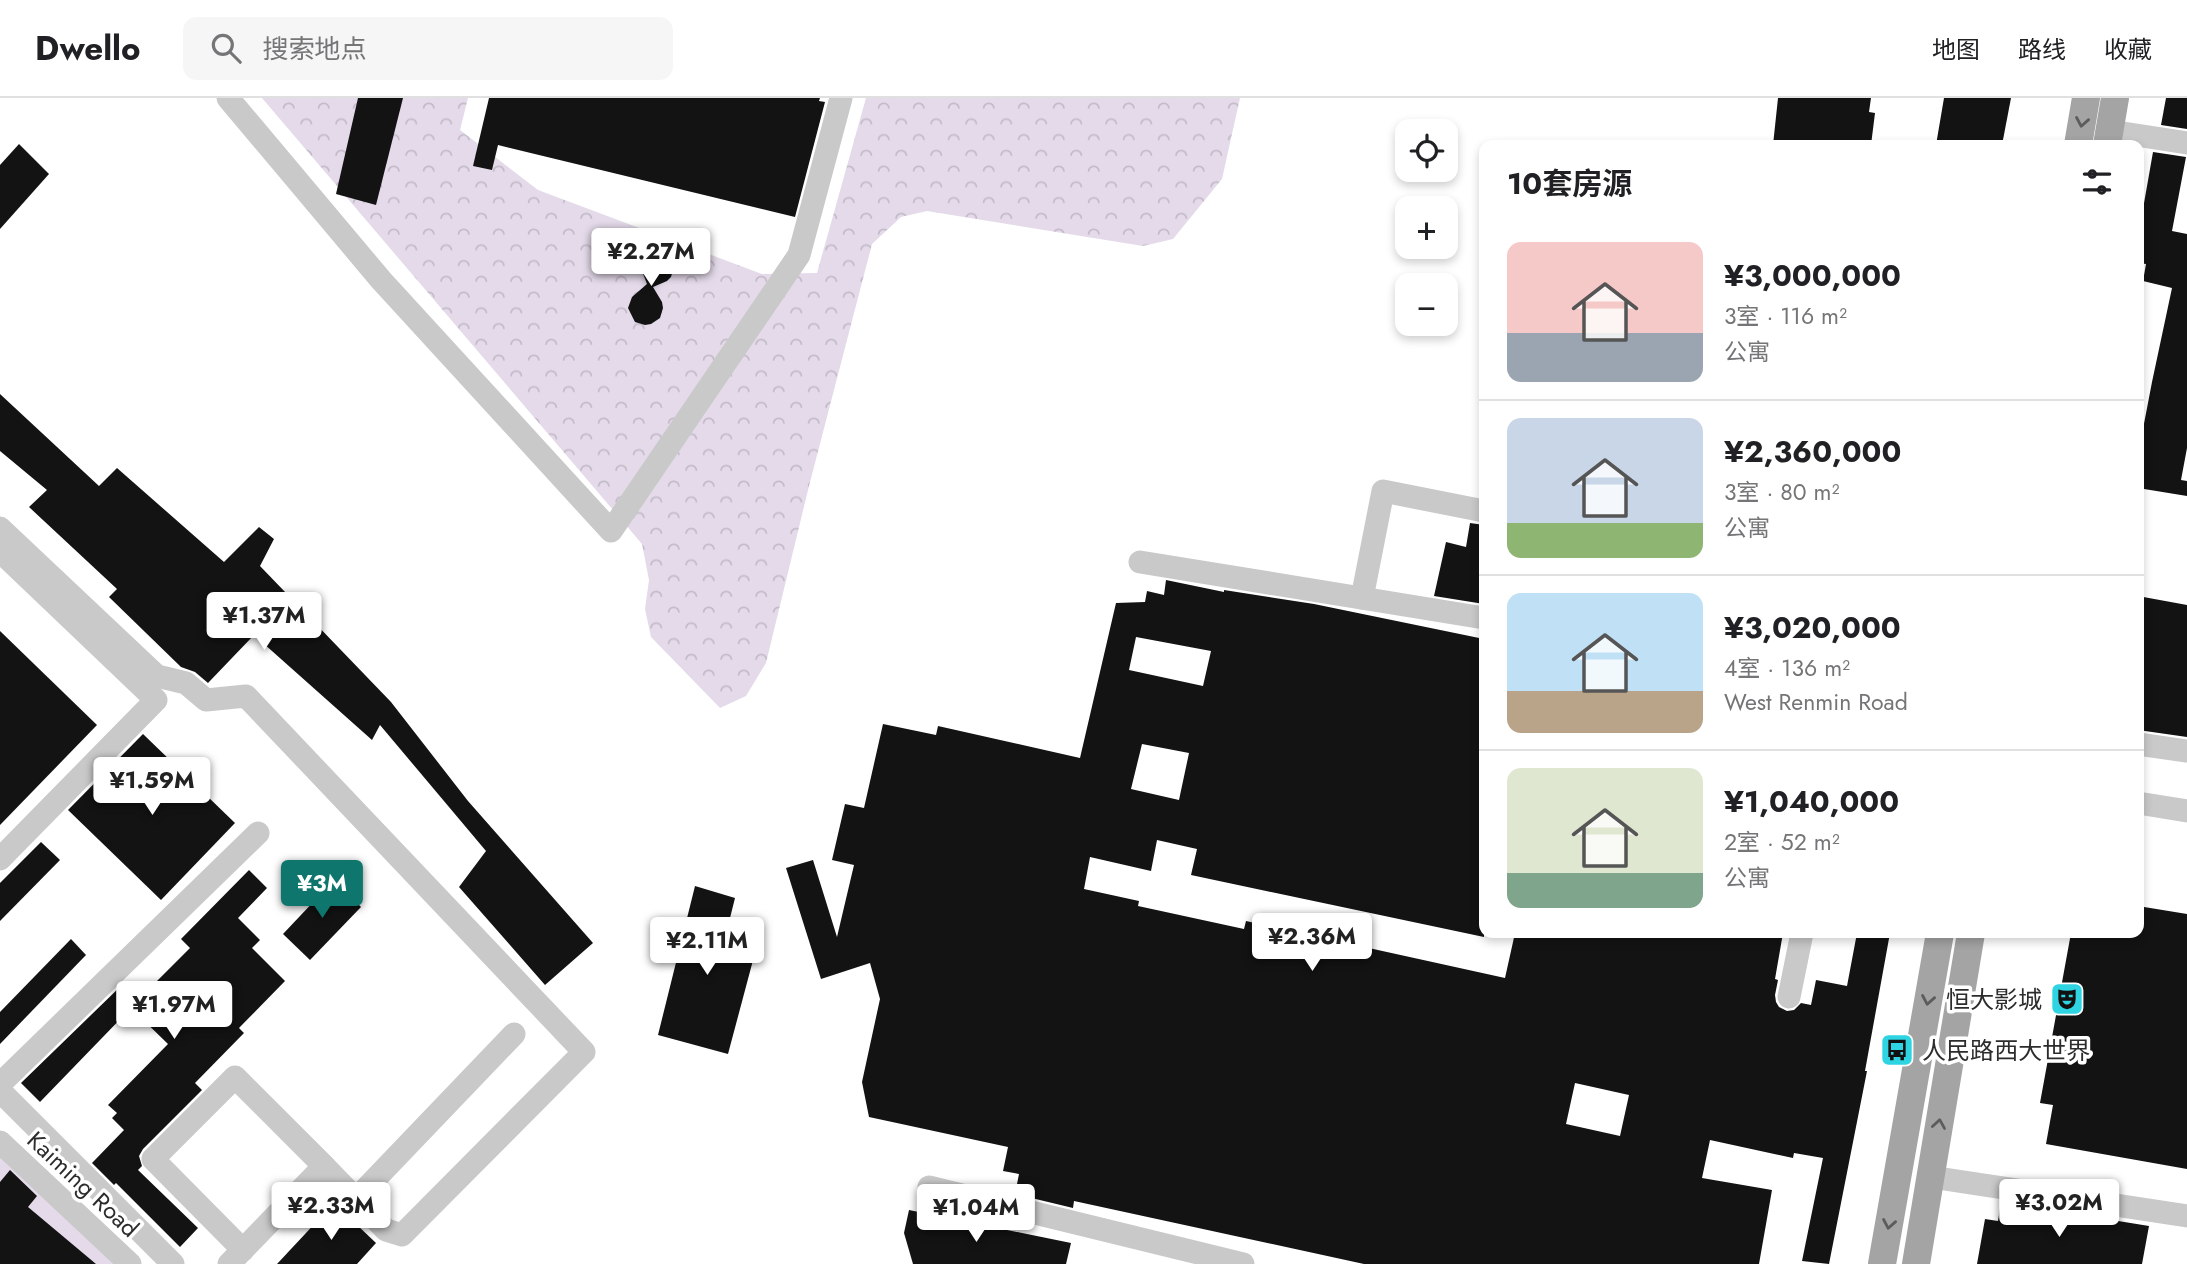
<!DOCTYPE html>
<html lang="zh">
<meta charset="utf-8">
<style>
:root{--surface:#fff;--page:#f6f6f6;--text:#202124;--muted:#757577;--line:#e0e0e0;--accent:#0f766e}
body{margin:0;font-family:Jost,"Noto Sans SC",sans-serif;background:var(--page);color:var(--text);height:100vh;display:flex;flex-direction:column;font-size:26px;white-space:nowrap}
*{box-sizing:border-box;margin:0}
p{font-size:23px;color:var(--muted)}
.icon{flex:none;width:38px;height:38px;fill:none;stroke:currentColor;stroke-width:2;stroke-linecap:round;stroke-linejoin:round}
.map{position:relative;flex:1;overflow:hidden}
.side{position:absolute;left:1479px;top:42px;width:665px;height:798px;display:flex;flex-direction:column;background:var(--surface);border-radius:14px;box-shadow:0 4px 10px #0003}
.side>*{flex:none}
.tools{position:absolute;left:1395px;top:21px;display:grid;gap:14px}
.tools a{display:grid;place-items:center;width:63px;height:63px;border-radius:14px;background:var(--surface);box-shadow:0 4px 10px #0003;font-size:35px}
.price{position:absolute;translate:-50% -60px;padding:0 16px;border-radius:7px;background:#fff;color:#222;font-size:23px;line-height:46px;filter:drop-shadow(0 2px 4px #0008)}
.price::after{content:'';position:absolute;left:50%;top:42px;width:21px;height:16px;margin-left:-10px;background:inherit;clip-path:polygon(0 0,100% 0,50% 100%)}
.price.active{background:var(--accent);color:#fff}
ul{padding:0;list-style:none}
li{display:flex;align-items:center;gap:21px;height:175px;padding:0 28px}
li+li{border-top:2px solid var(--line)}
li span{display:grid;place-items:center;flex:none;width:196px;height:140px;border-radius:14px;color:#555}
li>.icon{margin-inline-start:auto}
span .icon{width:84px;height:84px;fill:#fffc;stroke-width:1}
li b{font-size:30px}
h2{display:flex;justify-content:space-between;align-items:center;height:84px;padding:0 28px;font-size:30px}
header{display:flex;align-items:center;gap:42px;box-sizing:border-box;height:98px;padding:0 35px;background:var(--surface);border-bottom:2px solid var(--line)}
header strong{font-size:33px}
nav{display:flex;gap:38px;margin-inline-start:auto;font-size:24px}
.search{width:490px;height:63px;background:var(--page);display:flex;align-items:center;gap:18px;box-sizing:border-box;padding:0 24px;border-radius:14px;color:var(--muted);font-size:26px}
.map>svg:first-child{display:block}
.grass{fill:#e4daea}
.forest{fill:url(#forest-crowns)}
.building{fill:#131313;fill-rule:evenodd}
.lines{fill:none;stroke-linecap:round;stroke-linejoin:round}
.minor{stroke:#c9c9c9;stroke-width:23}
.major{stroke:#a4a4a4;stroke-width:28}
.oneway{stroke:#5c5c5c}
.labels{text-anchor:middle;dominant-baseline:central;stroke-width:7;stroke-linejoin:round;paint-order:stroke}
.poi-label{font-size:24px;fill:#2c2c2c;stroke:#fff;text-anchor:end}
.street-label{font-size:24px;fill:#2c2c2c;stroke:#fff}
</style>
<header>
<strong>Dwello</strong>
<div class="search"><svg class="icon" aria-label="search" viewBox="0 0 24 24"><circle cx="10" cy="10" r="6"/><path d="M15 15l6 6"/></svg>搜索地点</div>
<nav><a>地图</a><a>路线</a><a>收藏</a></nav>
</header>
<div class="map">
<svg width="2187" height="1166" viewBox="0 0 2187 1166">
<defs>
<pattern id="forest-crowns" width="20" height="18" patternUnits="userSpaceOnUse" patternTransform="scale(1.75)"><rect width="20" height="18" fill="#e4daea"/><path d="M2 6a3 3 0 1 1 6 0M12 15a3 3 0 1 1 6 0" fill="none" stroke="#c4bbc9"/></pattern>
</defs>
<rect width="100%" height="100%" fill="#fff"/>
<polygon class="grass" points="0,1044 130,1166 0,1166"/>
<polygon class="forest" points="262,0 468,0 460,32 538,92 762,176 817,175 866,0 1240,0 1222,81 1173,141 1143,148 927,113 901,119 872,146 809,388 766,565 746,598 720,610 651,539 645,511 649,482 642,446"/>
<g class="building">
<polygon points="358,0 403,0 376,107 336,96"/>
<polygon points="489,0 820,0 819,3 825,4 795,119 498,47 492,72 473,68"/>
<polygon points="1778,0 1871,0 1869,14 1875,15 1871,47 1773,47"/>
<polygon points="1944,0 2011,0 2002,47 1936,47"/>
<polygon points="2166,0 2187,0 2187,31 2161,27"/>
<polygon points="19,46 49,76 0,131 0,67"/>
<polygon points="2153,54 2186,59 2172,133 2187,136 2187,350 2181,382 2187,383 2187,398 2138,390 2138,357 2152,284 2172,190 2143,183 2146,166 2138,165 2138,128 2140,128"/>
<polygon points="654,152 665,154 670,157 674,168 671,179 667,183 653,189 662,204 663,210 660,220 651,226 645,227 635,224 628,210 632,199 647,186 640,168 644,158"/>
<polygon points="0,296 99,388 117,370 224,464 259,429 274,441 260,468 391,604 468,703 593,845 545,887 459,789 486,753 380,627 372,642 254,537 208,585 195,574 181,569 109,499 117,491 29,409 47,392 0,353"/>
<polygon points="1470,425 1484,427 1484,506 1434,498 1446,444 1466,449"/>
<path d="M1166 482 1224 494V492L1314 506 1484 541V839L1191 777 1197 751 1157 742 1151 773 1090 759 1084 791 1139 803 1138 808 1244 831 1246 823 1505 880 1515 835H1783L1775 881 1778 882 1775 897 1776 904 1779 909 1787 913 1794 912 1801 905 1811 907 1816 882 1847 888 1857 835H1890L1865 973H1867L1829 1166 1802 1163 1823 1060 1794 1055 1793 1060 1710 1042 1702 1080 1772 1092 1759 1166H1364L1074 1103 1073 1110 1015 1096 1019 1076 1003 1073 1008 1049 869 1019 862 984 880 901 870 865 821 881 786 770 813 762 837 839 854 767 832 762 845 706 864 710 883 626 936 637 938 628 1080 660 1116 505 1145 504 1147 493 1164 497ZM1136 539 1211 553 1203 588 1129 572ZM1142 646 1189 655 1179 702 1131 691ZM1575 985 1629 997 1620 1038 1566 1026Z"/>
<polygon points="2138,498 2187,507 2187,639 2138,632"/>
<polygon points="0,533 97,627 0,727"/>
<polygon points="143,636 235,725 161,802 68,712"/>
<polygon points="41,744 60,762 0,823 0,785"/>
<polygon points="249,772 267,790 238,820 260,842 252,850 285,883 239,930 244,935 195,985 202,992 143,1051 139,1058 142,1068 138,1072 198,1130 180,1149 116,1085 114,1087 92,1065 124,1032 112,1020 117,1015 108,1007 168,946 131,910 40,1004 21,985 124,885 140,900 190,850 181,841"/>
<polygon points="334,782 361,809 310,862 283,836"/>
<polygon points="695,788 735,800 724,844 756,851 728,956 658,937"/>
<polygon points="2138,808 2187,816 2187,1071 2046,1046 2053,1007 2040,1005 2071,835 2138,835"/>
<polygon points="71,841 86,857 0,946 0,914"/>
<polygon points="10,1072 37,1098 28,1109 96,1166 0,1166 0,1084"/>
<polygon points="2001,1104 2149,1128 2142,1166 1977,1166 1985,1121 1998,1123"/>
<polygon points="334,1105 376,1145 357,1166 277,1166"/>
<polygon points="909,1112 1071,1145 1066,1166 913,1166 904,1135"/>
</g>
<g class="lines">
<g class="minor">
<polyline points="228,0 381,182 611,433 799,157 841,0"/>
<polyline points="2110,33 2187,45"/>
<polyline points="0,430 157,578 186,585 206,602 246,598 584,954 402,1137 386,1132 356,1101"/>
<polyline points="0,453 156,602 0,761"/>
<polyline points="1140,464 1484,520"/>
<polyline points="1362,500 1383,393 1484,413"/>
<polyline points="2138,646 2187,653"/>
<polyline points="2138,705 2187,713"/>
<polyline points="1789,899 1802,835"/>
<polyline points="0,986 258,735"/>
<polyline points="0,993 173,1166"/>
<polyline points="0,1044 130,1166"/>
<polyline points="324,1068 356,1101 514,936"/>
<polyline points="1931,1079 2187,1118"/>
<polyline points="929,1089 1243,1166"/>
<polyline points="229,1166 324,1068 235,979 153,1061 243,1152"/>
</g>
<g class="major">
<polyline points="2078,47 2086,0"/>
<polyline points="2107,47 2115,0"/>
<polyline points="1882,1166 1940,835"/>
<polyline points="1916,1166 1971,835"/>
</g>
</g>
<defs><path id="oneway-chevron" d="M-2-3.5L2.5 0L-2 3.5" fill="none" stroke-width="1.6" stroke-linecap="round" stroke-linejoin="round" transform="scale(1.75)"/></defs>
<g class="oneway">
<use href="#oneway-chevron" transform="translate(2082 24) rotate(100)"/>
<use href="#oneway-chevron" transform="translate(1928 902) rotate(100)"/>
<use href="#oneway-chevron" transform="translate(1939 1026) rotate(-81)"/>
<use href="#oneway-chevron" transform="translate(1889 1126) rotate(100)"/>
</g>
<defs>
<symbol id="theatre-square" viewBox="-11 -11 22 22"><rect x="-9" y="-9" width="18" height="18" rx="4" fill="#2fd4e3" stroke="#fff"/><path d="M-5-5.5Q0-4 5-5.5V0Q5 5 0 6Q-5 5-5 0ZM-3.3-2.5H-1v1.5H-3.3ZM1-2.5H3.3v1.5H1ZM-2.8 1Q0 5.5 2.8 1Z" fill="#111"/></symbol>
<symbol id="bus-square" viewBox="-11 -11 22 22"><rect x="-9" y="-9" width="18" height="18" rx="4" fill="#2fd4e3" stroke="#fff"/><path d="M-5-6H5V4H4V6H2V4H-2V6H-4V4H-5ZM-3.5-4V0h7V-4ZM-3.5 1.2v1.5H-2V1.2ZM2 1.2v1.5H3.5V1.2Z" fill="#111"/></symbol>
</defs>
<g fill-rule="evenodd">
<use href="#theatre-square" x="2048" y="882" width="38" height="38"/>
<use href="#bus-square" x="1878" y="933" width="38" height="38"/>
</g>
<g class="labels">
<g class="poi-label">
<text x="2042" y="901">恒大影城</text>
<text x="1922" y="952" text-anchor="start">人民路西大世界</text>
</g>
<g class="street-label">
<text transform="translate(83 1086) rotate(43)">Kaiming Road</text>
</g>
</g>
</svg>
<div class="tools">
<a><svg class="icon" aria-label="locate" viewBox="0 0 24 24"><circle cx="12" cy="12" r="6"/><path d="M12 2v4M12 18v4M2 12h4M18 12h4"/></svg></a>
<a>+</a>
<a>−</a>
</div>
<b class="price" style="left:651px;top:190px">¥2.27M</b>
<b class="price" style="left:264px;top:554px">¥1.37M</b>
<b class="price" style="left:152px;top:719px">¥1.59M</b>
<b class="price active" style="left:322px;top:822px">¥3M</b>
<b class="price" style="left:1312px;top:875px">¥2.36M</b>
<b class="price" style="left:707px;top:879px">¥2.11M</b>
<b class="price" style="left:174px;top:943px">¥1.97M</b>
<b class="price" style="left:2059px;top:1141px">¥3.02M</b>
<b class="price" style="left:331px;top:1144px">¥2.33M</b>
<b class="price" style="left:976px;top:1146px">¥1.04M</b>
<section class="side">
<h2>10套房源<svg class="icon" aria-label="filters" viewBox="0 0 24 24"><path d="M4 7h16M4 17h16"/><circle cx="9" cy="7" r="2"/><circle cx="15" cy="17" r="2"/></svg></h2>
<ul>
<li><span style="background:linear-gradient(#f6c9c9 65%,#9aa5b1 0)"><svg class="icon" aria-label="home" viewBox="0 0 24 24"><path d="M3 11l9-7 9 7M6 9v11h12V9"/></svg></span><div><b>¥3,000,000</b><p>3室 · 116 m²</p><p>公寓</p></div></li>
<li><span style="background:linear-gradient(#c9d6e8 75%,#8fb573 0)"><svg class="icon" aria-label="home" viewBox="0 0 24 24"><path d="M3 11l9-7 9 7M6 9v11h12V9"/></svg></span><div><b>¥2,360,000</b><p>3室 · 80 m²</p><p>公寓</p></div></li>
<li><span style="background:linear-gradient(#bfe0f5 70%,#b9a48a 0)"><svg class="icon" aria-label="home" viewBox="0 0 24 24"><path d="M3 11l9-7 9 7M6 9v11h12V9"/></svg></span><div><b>¥3,020,000</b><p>4室 · 136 m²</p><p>West Renmin Road</p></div></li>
<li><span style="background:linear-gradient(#dfe7d0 75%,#7fa58c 0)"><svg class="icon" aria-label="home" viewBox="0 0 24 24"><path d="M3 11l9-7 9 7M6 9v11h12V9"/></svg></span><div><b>¥1,040,000</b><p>2室 · 52 m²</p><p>公寓</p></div></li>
</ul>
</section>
</div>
